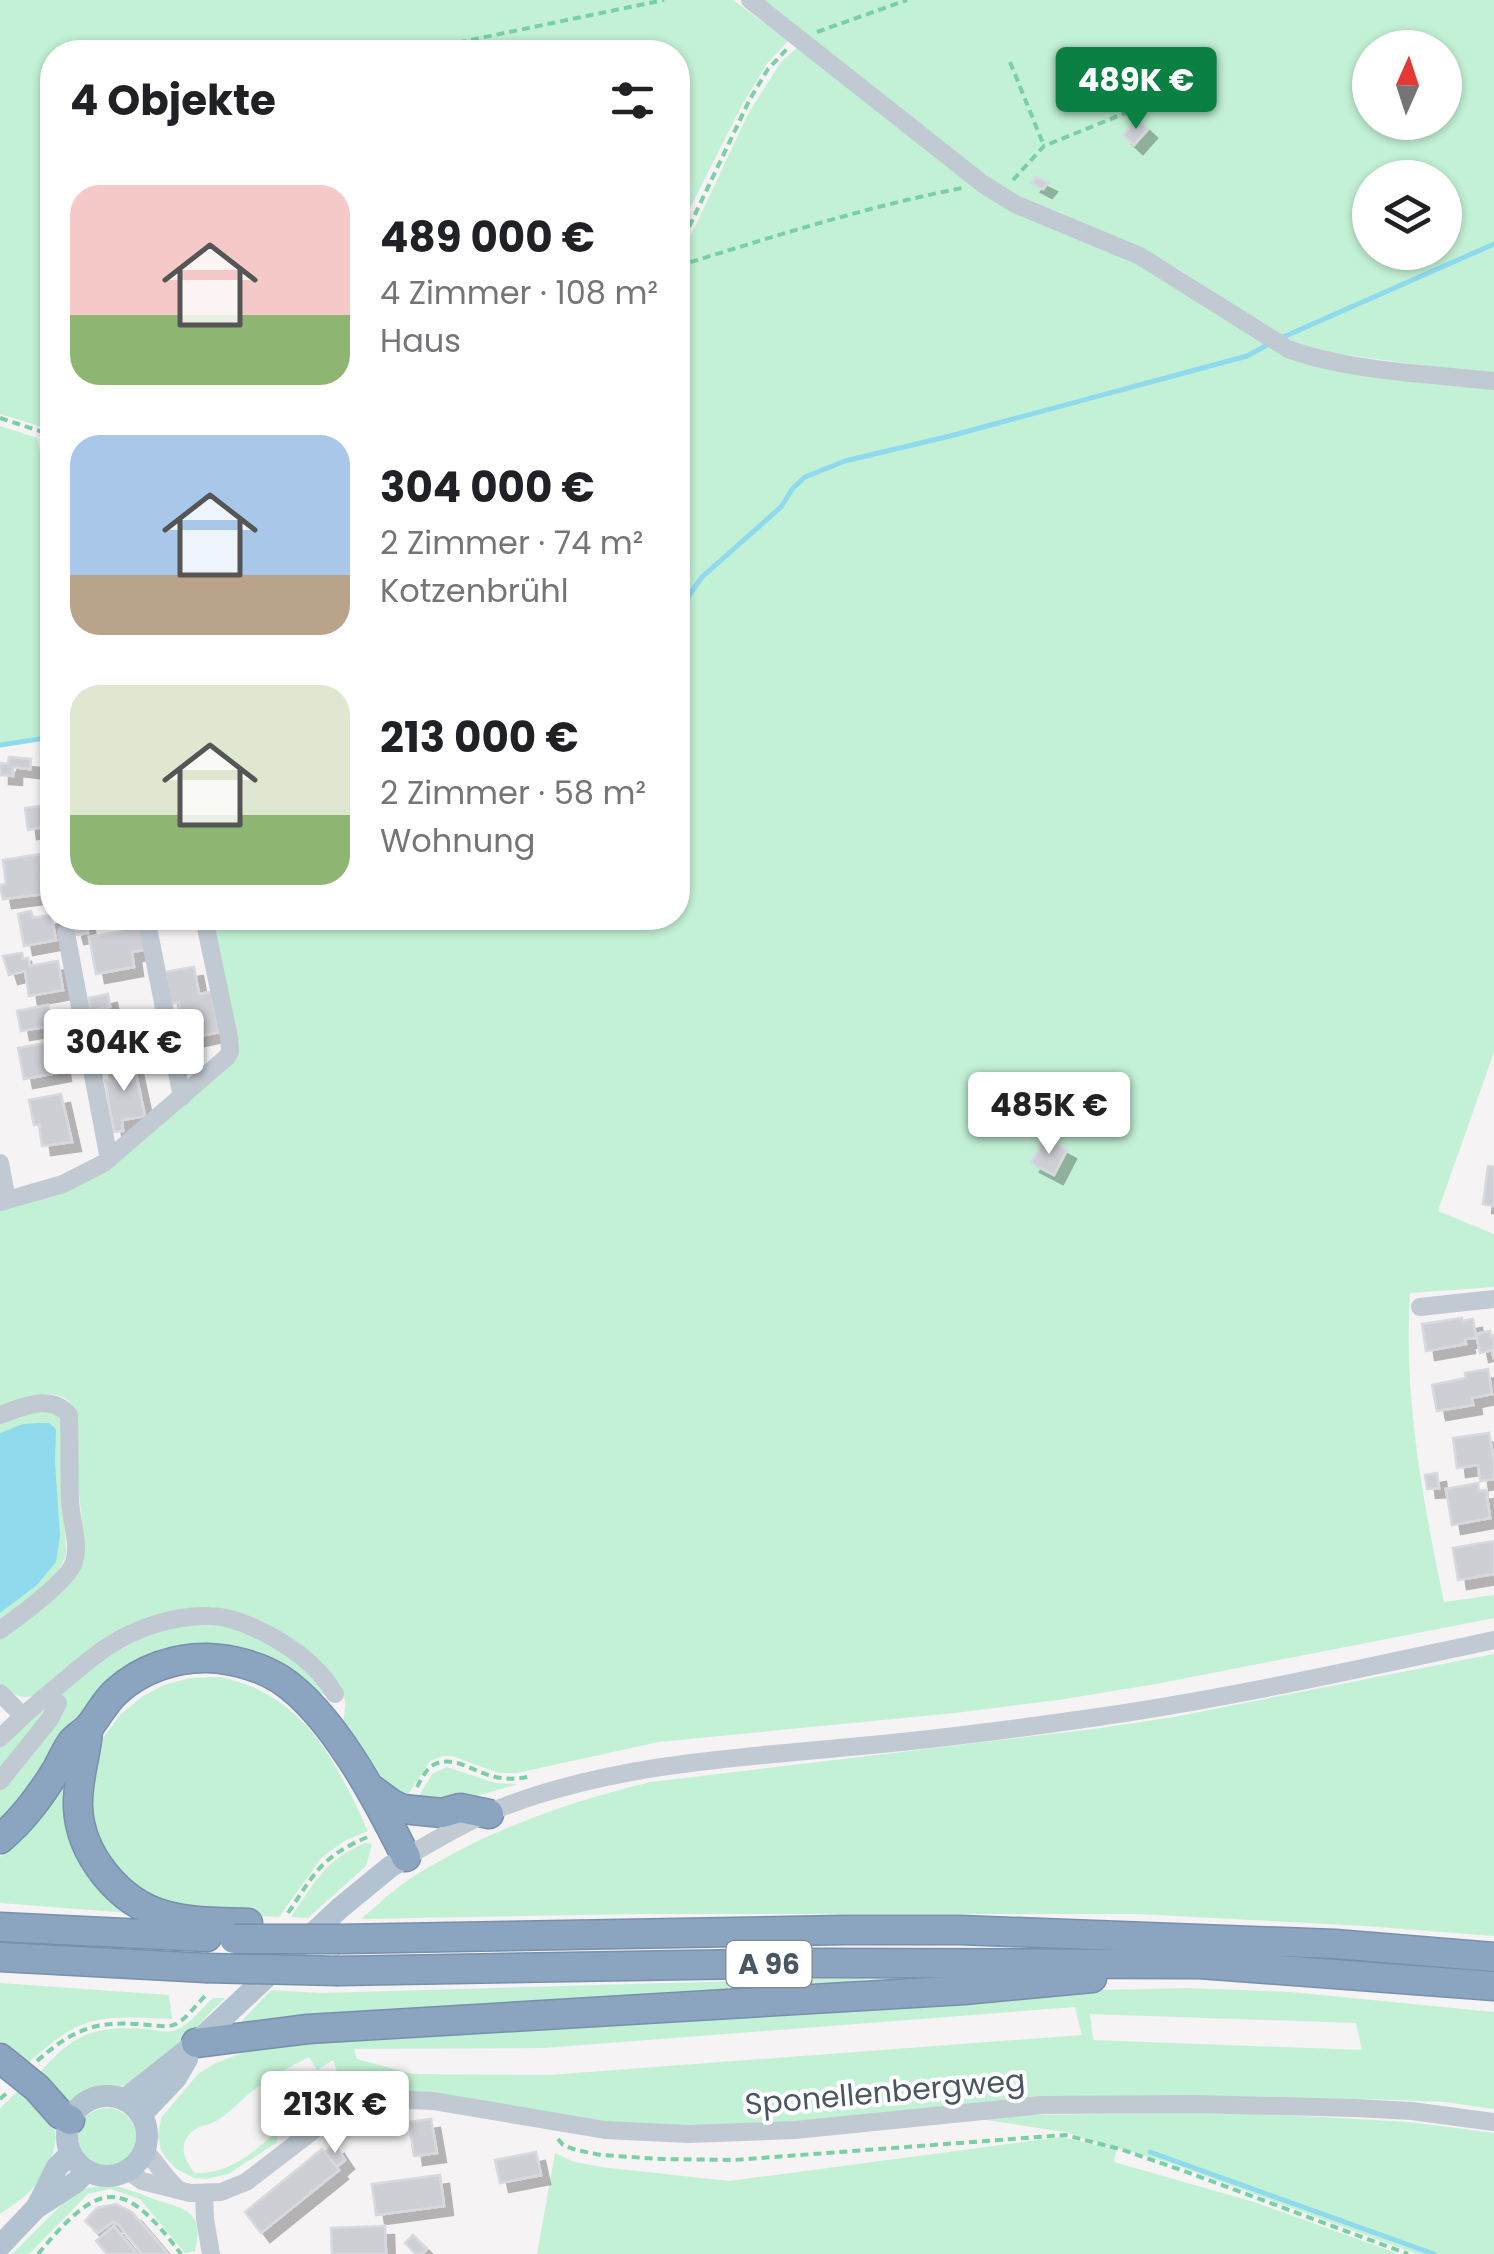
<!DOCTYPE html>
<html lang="de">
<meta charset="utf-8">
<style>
:root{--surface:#fff;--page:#f6f6f6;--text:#202124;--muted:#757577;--accent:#0b8043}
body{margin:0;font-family:Poppins,sans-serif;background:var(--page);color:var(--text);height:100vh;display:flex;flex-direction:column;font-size:38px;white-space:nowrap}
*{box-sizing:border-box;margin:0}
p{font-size:32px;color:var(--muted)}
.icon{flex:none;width:55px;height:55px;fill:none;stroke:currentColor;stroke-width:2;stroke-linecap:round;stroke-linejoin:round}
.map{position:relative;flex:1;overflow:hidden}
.panel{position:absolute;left:40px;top:40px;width:650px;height:890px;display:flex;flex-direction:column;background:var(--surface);border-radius:40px;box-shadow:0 2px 8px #0004}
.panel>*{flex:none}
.needle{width:65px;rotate:3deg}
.controls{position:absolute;left:1352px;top:30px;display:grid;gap:20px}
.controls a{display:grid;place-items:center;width:110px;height:110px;border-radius:50%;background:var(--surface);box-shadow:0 2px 8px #0004;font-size:50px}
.price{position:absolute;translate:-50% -85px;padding:0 22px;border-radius:10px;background:#fff;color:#222;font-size:32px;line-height:65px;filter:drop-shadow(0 2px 5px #0008)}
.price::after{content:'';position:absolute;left:50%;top:60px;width:30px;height:22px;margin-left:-15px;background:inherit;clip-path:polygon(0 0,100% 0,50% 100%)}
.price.active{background:var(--accent);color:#fff}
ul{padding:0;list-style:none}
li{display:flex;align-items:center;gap:30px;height:250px;padding:0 30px}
li span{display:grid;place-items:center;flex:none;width:280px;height:200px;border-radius:30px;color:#555}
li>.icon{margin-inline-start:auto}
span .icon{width:120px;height:120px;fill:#fffc;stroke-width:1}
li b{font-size:42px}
h2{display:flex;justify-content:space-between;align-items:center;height:120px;padding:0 30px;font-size:42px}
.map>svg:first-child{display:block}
.green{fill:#c3f1d5;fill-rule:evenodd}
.water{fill:#90daee}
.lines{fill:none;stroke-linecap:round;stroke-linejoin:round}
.stream{stroke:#90daee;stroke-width:5}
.building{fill:#cdcfd5;stroke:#d7d9de;stroke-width:2.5;filter:url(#shadow)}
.highway-casing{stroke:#7690ad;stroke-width:31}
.path{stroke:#7ad0a6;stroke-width:4;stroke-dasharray:8 5;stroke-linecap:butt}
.minor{stroke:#c1cad2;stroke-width:18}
.major{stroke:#b3c2d1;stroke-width:22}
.highway{stroke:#8ba5c1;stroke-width:28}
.highway-bridge-casing{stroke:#7690ad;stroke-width:31;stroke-linecap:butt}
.highway-bridge{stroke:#8ba5c1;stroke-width:28}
.labels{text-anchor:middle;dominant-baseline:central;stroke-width:8;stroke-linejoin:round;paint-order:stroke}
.shield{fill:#fff;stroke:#808990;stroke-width:2.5}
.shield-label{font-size:28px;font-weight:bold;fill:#4a5661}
.street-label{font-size:30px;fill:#4a5661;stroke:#fff}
</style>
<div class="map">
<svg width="1494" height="2254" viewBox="0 0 1494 2254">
<defs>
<filter id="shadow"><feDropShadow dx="9" dy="9" stdDeviation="0" flood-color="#0004"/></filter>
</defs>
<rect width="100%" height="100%" fill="#f5f3f3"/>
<g class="green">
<polygon points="0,0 733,0 788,41 766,65 742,105 678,232 678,52 52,52 52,430 0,414"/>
<path d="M763 0H1494V375L1318 351 1297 344 1268 329 1182 271 1151 253 1004 192ZM1370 48H1445V122H1370ZM1370 178H1445V252H1370Z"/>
<path d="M798 47 916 142 1135 262 1263 343 1494 389V1052L1438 1211 1494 1234V1287L1410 1293C1403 1396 1423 1501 1444 1602L1494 1595V1618L1156 1684 1058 1700 955 1713 658 1742 517 1773H499L452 1756H443L430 1761 405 1799C378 1778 361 1751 342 1723 355 1684 327 1670 299 1651 288 1644 277 1633 265 1630 235 1622 202 1619 172 1614L39 1694C20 1701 15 1695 0 1684V1639C28 1616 69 1594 81 1558 87 1538 78 1496 77 1474 77 1456 80 1437 77 1420 76 1412 73 1404 67 1400 49 1386 19 1401 0 1407V1207L49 1195 219 1073 238 1056V1041L212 918H678V263L748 114 781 62Z"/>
<path d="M0 426 37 438C48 478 45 522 45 563L52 567V736L0 744Z"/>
<path d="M46 1410 56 1413 63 1421 66 1555C54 1585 26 1601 0 1621V1423Z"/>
<polygon points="193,1621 241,1626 302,1663 321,1686 325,1695 309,1689 156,1654 0,1829 0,1787 59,1696 61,1690 139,1634"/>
<path d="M1494 1654V1936L1365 1926 1137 1914H638L361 1919C373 1909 384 1898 396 1889 416 1873 440 1861 462 1849 523 1818 585 1798 651 1782L1094 1729 1174 1717Z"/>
<path d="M220 1677C303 1694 335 1759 368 1831L346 1840 322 1857 279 1917 188 1912 129 1887 91 1832 92 1766 101 1741 120 1715 143 1696 164 1685 190 1678Z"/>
<polygon points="44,1705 49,1711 0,1773 0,1746"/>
<polygon points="72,1766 67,1805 130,1913 0,1903 0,1857 39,1821"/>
<polygon points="447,1767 495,1783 518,1784 459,1801 416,1801 432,1774"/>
<path d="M366 1843 372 1844 366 1866 308 1918 291 1917C313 1885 327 1857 366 1843Z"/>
<polygon points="803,1979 867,1979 804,1994 250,2025 241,2022 271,1990 321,1993"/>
<path d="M0 1983 169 1995 172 2019C97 2016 82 2013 25 2066L0 2045Z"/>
<path d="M1188 1988 1291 1992 1494 2012V2109L1445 2102 1370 2099 1035 2097 894 2114 792 2124 696 2128 623 2125 365 2090 342 2097 341 2083 333 2060 317 2070 309 2057C291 2066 272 2076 255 2089 243 2098 232 2111 219 2119 208 2127 195 2124 187 2138 179 2151 187 2163 195 2173 229 2174 251 2154 275 2133L278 2138 276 2143 228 2174 206 2179 194 2178 175 2168 166 2158 161 2150 158 2136 161 2118 198 2074 214 2064 254 2048 458 2031 784 2015 1103 1990ZM1075 2007 1082 2035 549 2075 412 2074 357 2059 354 2049 544 2048ZM1090 2014 1356 2023 1362 2050 1093 2040Z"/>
<path d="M213 1998H225C199 2023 163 2067 132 2082 107 2095 92 2078 68 2105L37 2076C72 2035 92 2025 147 2029 156 2030 169 2034 178 2029 191 2023 203 2007 213 1998Z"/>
<path d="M21 2088C30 2098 47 2111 53 2124 63 2146 42 2181 26 2195 18 2202 8 2208 0 2214V2108Z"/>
<circle cx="107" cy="2137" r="29"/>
<polygon points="1165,2113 1249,2113 1409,2122 1494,2133 1494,2254 1417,2254 1167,2162 1117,2148 1114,2162 1254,2202 1399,2254 537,2254 555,2153 574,2162 601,2167 729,2181 1061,2137 1115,2149 1065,2132 980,2119 1026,2115"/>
<path d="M108 2185C124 2187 138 2193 154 2199 183 2209 206 2210 195 2251L185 2253 140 2199 110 2189 88 2194 29 2254H12L68 2198 86 2188Z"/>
</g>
<polygon class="water" points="39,1423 49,1423 56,1429 55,1462 60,1536 56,1562 37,1585 0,1613 0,1433 23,1424"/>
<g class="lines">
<g class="stream">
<polyline points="1281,338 1494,244"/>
<polyline points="678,611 702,577 781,507 793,488 805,477 845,461 950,436 1247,356 1271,343"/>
<polyline points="0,745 52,737"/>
<polyline points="1150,2152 1434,2254"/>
</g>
</g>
<g class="building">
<polygon points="1137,119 1148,129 1134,145 1123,135"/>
<polygon points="1036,177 1048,183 1043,189 1032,183"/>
<polygon points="9,757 31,759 30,769 13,767 13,776 0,775 0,763 8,764"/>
<polygon points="41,806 44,827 28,830 25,808"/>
<polygon points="48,853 52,877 41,879 44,894 3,899 0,885 6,884 3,860"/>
<polygon points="31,911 33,918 51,915 56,940 24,946 18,914"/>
<polygon points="71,918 85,918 88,933 75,935"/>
<polygon points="126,918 143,918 150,949 132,952 134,967 96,974 89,937 122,931 120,919"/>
<polygon points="22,953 23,959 28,958 30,966 58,961 63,990 29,996 25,971 9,975 3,956"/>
<polygon points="194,967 199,994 211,992 219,1032 186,1039 179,1002 171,1004 165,972"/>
<polygon points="108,994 110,1007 98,1009 101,1022 113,1021 114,1035 101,1036 100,1024 92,1026 89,998"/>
<polygon points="48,1005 50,1015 69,1014 70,1027 51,1029 50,1026 21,1031 17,1011"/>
<polygon points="57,1041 62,1072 24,1079 18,1048"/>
<polygon points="133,1060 145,1116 122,1120 123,1131 114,1132 105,1080 110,1080 107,1064"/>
<polygon points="61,1094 72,1142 42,1146 39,1124 34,1125 29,1100"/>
<polygon points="1045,1138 1067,1150 1054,1175 1031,1163"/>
<polygon points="1488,1166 1494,1167 1494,1206 1483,1204"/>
<polygon points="1462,1318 1462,1321 1473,1319 1476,1338 1465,1339 1466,1344 1426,1351 1422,1324"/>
<polygon points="1490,1331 1491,1336 1494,1335 1494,1359 1492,1350 1480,1353 1476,1334"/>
<polygon points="1488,1369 1492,1394 1472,1398 1473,1405 1437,1411 1432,1385 1466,1378 1465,1373"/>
<polygon points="1489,1433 1494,1461 1494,1479 1480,1481 1478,1465 1457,1468 1453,1438"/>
<polygon points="1437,1473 1439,1488 1427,1489 1425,1475"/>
<polygon points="1478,1483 1479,1491 1486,1490 1490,1518 1452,1525 1446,1489"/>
<polygon points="1494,1541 1494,1574 1458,1580 1453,1548"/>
<polygon points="431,2119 437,2153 414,2156 409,2122"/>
<polygon points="335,2145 345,2160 337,2167 325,2152"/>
<polygon points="322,2149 339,2170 261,2233 245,2212"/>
<polygon points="536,2152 541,2175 500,2183 495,2160"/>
<polygon points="440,2175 444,2206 376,2215 372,2184"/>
<polygon points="116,2204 132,2212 168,2254 142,2254 118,2224 113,2222 98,2233 85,2221 97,2208"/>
<polygon points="114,2226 137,2254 107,2254 96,2241"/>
<polygon points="385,2226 386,2254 332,2254 331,2228"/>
<polygon points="413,2235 427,2249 422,2254 416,2254 405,2243"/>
</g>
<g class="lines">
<defs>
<g id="highway">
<path d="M88 1731C86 1757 77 1779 78 1807 80 1854 118 1902 164 1915 191 1923 220 1922 248 1923"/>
<polyline points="373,1790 392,1804 403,1809 442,1813 460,1808 489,1814"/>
<path d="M0 1839C24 1819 41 1795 57 1769 62 1760 66 1750 72 1742 77 1736 84 1733 89 1727 99 1715 105 1701 117 1691 141 1669 176 1657 208 1658 232 1659 259 1666 280 1679 333 1714 378 1801 406 1857"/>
<polyline points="0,1927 207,1937"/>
<polyline points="340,1939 844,1930 960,1930 1335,1944 1494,1957"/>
<polyline points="0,1957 206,1968"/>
<polyline points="338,1971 807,1963 1200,1964 1494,1986"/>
<polyline points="196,2043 308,2029 964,1990 1092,1978"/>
<polyline points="0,2058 37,2088 60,2114 70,2120"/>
</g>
</defs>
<use href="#highway" class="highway-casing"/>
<g class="path">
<polyline points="817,32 907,0"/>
<polyline points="225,52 230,50 328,50 451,44 664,0"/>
<polyline points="1010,62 1044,146"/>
<polyline points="1013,180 1044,146 1207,80"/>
<polyline points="678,250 750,99 768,69 787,49"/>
<path d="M678 266C772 237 865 207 962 188"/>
<polyline points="0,418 52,435"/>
<path d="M417 1787C422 1778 427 1766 438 1763 456 1757 475 1772 492 1776 506 1780 518 1779 532 1776"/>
<path d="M288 1913C316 1871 322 1856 370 1836"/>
<path d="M37 2061C70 2032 92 2021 137 2024 148 2024 166 2029 176 2024 187 2018 196 2005 205 1996"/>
<polyline points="0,2099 8,2092"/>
<polyline points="558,2139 563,2145 576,2150 601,2155 660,2159 734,2160 1065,2135 1120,2149 1184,2171 1408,2254"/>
<path d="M38 2254C99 2181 122 2175 181 2254"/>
</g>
<g class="minor">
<path d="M750 0 983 184 1015 204 1140 256 1288 349C1348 371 1429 374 1494 381"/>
<polyline points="146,918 182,1097"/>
<polyline points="66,933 109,1159"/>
<polyline points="0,1163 7,1200"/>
<polyline points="0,1202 63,1184 104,1163 227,1057 230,1052 229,1037 204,918"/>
<polyline points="1420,1307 1494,1299"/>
<path d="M0 1415C23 1407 51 1393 69 1415 70 1444 69 1472 70 1501 71 1520 80 1544 74 1562 68 1581 17 1618 0 1630"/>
<polyline points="0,1693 23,1716 0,1738"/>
<path d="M47 1695C67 1679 86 1661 107 1647 135 1628 175 1615 209 1616 229 1616 249 1625 267 1634 296 1650 318 1666 335 1694"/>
<polyline points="0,1781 50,1719 58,1703 47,1695 23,1716"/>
<path d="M406 1857C439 1838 472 1818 508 1805 618 1764 734 1758 850 1747 928 1740 1007 1730 1084 1719 1222 1700 1358 1669 1494 1640"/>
<path d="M144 2150C158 2163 164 2178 179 2190"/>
<polyline points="128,2171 142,2181 190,2193 221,2192 246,2182 319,2126 346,2110 365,2102 383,2099 433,2101 605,2130 688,2134 795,2130 1042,2105 1195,2104 1356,2108 1412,2111 1494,2122"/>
<polyline points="204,2194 205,2219 211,2254"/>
</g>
<g class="major">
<circle cx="107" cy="2136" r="40"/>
<polyline points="124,2100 196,2043 340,1908 390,1867 406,1857"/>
<polyline points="141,2115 176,2078 187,2059"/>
<polyline points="38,2205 57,2167 70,2154"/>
<polyline points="0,2246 36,2208 76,2182 87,2171"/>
</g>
<use href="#highway" class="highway"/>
<defs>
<g id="highway-bridge">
<polyline points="234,1939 340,1939"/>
<polyline points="206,1968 338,1971"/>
</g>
</defs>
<use href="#highway-bridge" class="highway-bridge-casing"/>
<use href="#highway-bridge" class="highway-bridge"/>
</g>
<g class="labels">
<rect class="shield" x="726.5" y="1941" width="85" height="46" rx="8"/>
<g class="shield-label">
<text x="769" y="1964">A 96</text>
</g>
<g class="street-label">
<text transform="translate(885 2092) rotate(-5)">Sponellenbergweg</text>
</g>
</g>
</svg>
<div class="controls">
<a><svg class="needle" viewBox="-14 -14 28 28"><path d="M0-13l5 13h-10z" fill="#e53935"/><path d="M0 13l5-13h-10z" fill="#757577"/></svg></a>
<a><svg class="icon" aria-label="layers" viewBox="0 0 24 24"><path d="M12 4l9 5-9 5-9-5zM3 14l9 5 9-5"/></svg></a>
</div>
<b class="price active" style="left:1136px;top:132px">489K €</b>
<b class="price" style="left:124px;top:1094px">304K €</b>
<b class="price" style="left:1049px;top:1157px">485K €</b>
<b class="price" style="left:335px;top:2156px">213K €</b>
<section class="panel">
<h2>4 Objekte<svg class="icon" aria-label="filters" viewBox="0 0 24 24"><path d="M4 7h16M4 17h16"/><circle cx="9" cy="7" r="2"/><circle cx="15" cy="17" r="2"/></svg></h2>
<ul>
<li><span style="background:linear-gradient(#f6c9c9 65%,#8fb573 0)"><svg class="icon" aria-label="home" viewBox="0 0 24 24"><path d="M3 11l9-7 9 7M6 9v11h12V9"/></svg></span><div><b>489 000 €</b><p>4 Zimmer · 108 m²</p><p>Haus</p></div></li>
<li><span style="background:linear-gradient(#a9c7e8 70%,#b9a48a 0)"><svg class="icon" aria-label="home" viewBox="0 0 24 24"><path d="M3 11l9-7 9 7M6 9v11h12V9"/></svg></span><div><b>304 000 €</b><p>2 Zimmer · 74 m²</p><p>Kotzenbrühl</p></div></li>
<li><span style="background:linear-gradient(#dfe7d0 65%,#8fb573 0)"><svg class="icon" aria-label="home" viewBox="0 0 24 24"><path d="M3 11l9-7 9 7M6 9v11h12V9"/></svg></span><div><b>213 000 €</b><p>2 Zimmer · 58 m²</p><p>Wohnung</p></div></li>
</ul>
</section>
</div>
